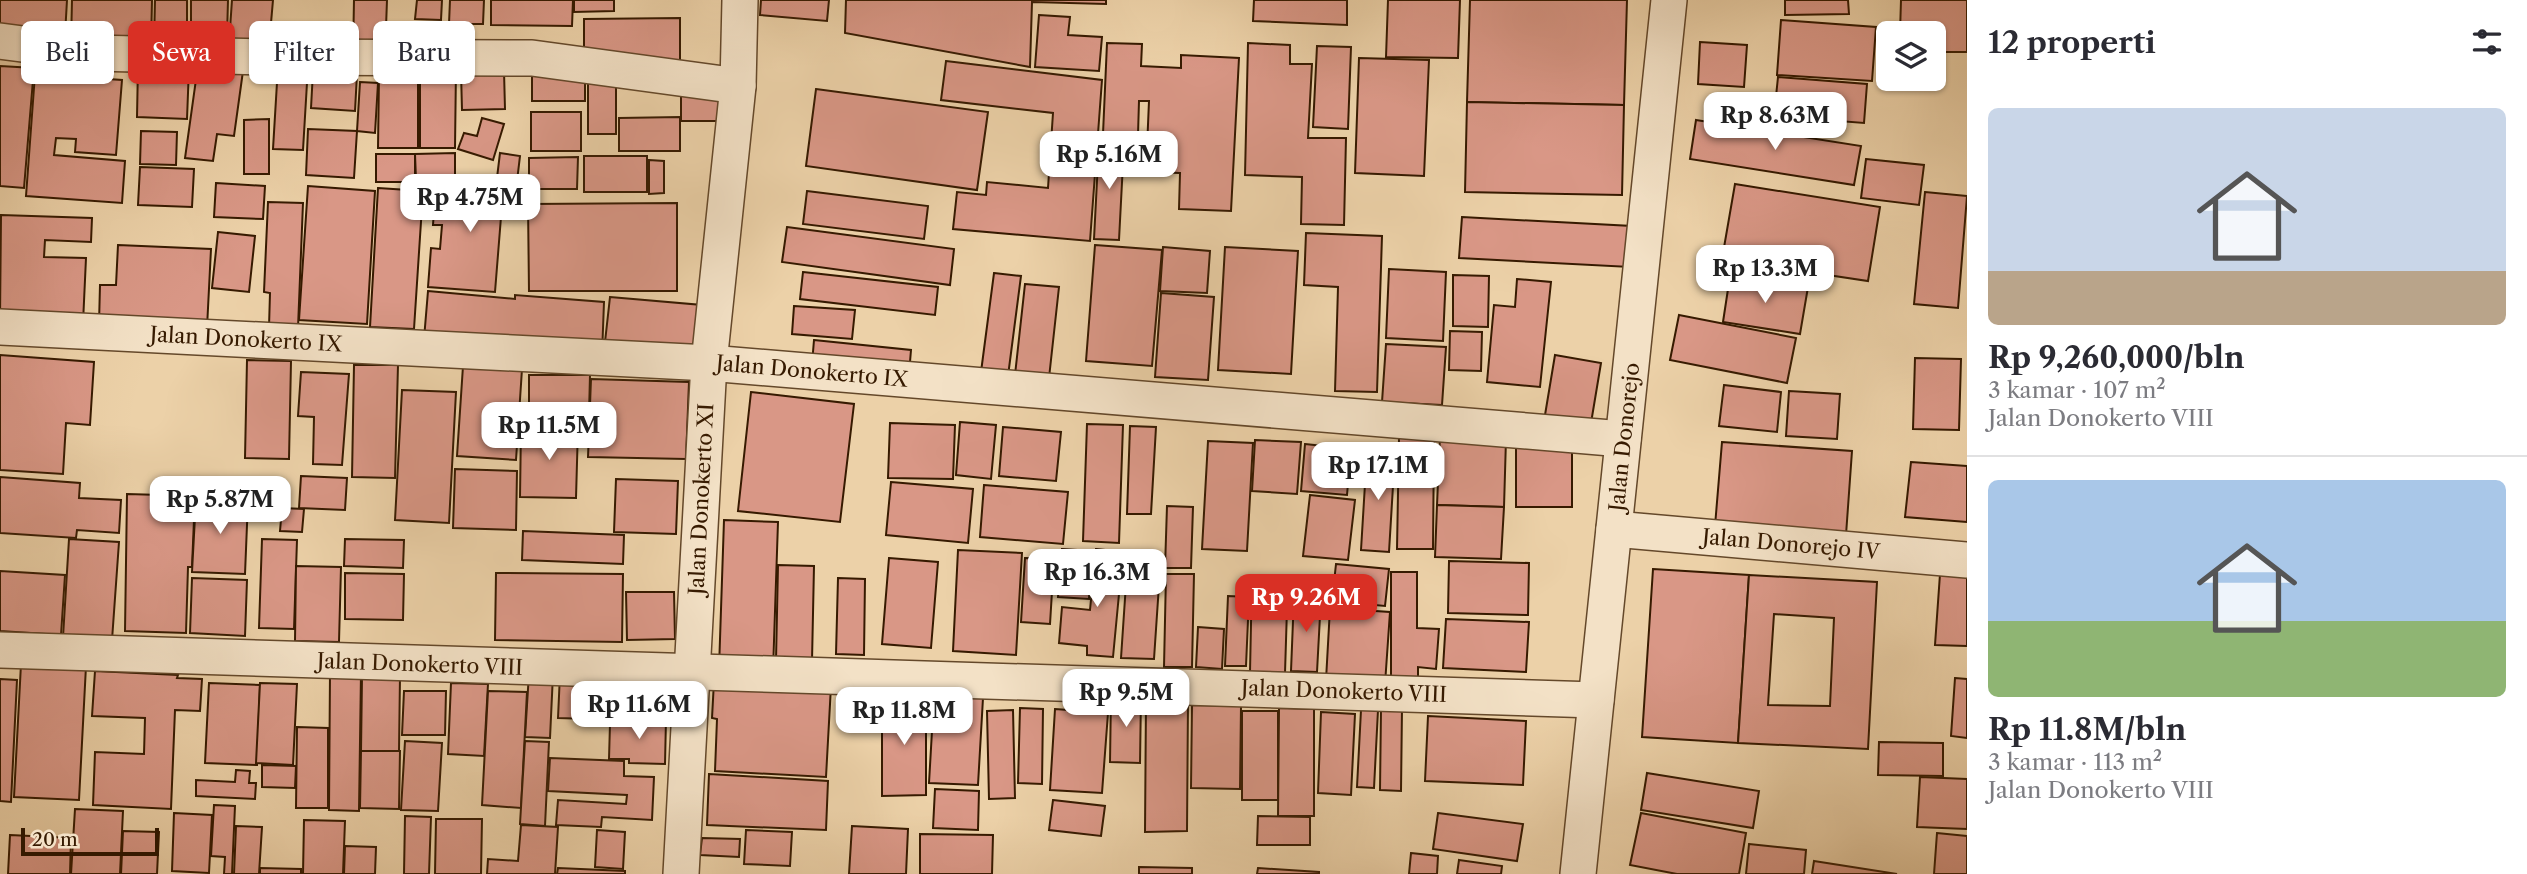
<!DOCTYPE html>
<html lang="id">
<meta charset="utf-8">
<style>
:root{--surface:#fff;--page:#f2f2f3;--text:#2b2b33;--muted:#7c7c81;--line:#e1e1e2;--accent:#d93025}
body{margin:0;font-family:"Libre Caslon Text",serif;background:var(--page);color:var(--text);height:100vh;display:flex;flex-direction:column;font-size:26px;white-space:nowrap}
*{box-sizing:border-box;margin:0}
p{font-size:23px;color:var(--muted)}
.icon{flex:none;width:38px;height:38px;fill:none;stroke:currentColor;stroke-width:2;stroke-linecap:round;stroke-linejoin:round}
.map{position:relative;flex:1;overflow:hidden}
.sheet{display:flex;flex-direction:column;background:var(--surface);width:560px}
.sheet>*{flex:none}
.hud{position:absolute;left:21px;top:21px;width:665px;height:63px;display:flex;gap:14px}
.controls{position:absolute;left:1876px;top:21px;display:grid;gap:14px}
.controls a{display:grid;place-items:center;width:70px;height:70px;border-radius:10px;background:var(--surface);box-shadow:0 2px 5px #0004;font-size:35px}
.scale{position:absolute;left:21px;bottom:18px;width:138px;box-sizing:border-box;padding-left:7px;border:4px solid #361a00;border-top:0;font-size:19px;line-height:24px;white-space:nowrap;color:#361a00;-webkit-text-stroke:5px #f3e1c6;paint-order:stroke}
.price{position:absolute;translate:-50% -60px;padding:0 16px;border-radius:14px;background:#fff;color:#222;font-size:23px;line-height:46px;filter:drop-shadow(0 2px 4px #0008)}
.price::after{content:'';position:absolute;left:50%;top:42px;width:21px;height:16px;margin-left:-10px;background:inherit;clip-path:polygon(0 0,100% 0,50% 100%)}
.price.on{background:var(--accent);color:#fff}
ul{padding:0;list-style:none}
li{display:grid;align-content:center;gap:14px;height:371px;padding:0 21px}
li+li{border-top:2px solid var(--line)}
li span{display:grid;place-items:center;height:217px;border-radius:10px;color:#555}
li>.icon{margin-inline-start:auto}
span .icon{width:126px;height:126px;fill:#fffc;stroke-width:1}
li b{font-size:30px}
h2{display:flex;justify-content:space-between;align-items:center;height:84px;padding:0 21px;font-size:30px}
.pill{padding:0 24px;border-radius:10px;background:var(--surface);box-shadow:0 2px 5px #0004;font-size:24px;line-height:63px}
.pill.on{background:var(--accent);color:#fff}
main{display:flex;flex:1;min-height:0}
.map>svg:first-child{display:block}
.building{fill:#d99786;stroke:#361a00;stroke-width:2;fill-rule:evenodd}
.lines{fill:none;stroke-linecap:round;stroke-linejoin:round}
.minor-casing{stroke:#64482a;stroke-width:38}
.minor{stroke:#f3e1c6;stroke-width:35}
.labels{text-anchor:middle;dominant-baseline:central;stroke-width:6;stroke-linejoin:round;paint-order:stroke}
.street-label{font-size:21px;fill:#361a00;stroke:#f3e1c6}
</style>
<main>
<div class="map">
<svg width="1967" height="874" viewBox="0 0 1967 874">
<rect width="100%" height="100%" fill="#ecd1a8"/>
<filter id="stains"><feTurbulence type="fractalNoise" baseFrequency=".00286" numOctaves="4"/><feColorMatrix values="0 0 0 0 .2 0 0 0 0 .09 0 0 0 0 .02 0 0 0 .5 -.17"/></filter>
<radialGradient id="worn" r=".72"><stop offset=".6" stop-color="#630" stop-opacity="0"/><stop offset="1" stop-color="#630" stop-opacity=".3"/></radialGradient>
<g class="building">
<polygon points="0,0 67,0 65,35 0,30"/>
<polygon points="72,0 152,0 151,46 71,44"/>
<polygon points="155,0 187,0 187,44 154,44"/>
<polygon points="191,0 228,0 227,36 191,35"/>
<polygon points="232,0 273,0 269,46 229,43"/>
<polygon points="354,0 387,0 385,55 353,54"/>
<polygon points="417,0 442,0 441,20 415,19"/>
<polygon points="450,0 484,0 483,24 449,24"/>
<polygon points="491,0 573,0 572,26 491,25"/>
<polygon points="574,0 614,0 614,11 574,12"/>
<polygon points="761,0 829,0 827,21 760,15"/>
<polygon points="846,0 1106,0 1106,4 1032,2 1030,67 845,33"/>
<polygon points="1254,0 1347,0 1347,25 1253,21"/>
<polygon points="1388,0 1460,0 1458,58 1386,57"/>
<polygon points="1470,0 1627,0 1624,105 1467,102"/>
<polygon points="1785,0 1848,0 1849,14 1785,15"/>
<polygon points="1901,0 1967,0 1967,52 1934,52 1934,33 1900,33"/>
<polygon points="1039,15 1070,17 1068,35 1102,37 1099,71 1035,67"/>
<polygon points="680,18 680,63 584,63 584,19"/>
<polygon points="1781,20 1876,27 1872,81 1777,75"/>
<polygon points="1700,42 1747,45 1744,87 1698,84"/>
<polygon points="1107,43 1142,44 1141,66 1181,68 1181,55 1239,58 1231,211 1179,209 1180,173 1146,172 1149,101 1139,101 1138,135 1103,134"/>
<polygon points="1248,43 1290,45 1290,64 1312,64 1308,138 1346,138 1344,225 1301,224 1302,177 1245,175"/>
<polygon points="1317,46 1351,47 1348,129 1313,127"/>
<polygon points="1359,58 1429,60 1424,176 1355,173"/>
<polygon points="946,61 1102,80 1090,241 953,229 957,192 986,195 987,182 1048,188 1053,113 941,100"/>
<polygon points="138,65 189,67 187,119 137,117"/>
<polygon points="198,65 243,71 234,136 217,134 213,161 185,158"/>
<polygon points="0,66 34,68 24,188 0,186"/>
<polygon points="278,66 308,66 303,150 273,149"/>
<polygon points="456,68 455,148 420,148 420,69"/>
<polygon points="313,71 357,74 355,111 311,108"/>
<polygon points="504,71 505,109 462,110 461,72"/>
<rect x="532" y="71" width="53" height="30"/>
<polygon points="35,74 122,80 116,155 75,152 76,139 56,138 54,155 125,161 122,203 26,196"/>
<polygon points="379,75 418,75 418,148 378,148"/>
<rect x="588" y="77" width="28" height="57"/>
<polygon points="1778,77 1867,84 1864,123 1774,116"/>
<polygon points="360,82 378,83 375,133 357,131"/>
<rect x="681" y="88" width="42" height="33"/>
<polygon points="816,89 988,112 977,190 806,166"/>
<polygon points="1467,102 1624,105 1622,195 1465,192"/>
<rect x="531" y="112" width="50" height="39"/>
<polygon points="680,117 680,151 619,151 619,118"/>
<polygon points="482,118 504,124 493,160 458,149 464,133 477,136"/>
<polygon points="269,119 269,174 244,174 244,120"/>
<polygon points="1696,120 1861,146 1854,185 1690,159"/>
<polygon points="308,129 357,131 354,178 306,175"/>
<polygon points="141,131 177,132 176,165 140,164"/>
<polygon points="1099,142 1124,144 1119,240 1094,239"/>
<polygon points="455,153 455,180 416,180 415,154"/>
<polygon points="500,153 520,156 517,181 497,178"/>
<rect x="376" y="154" width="39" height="28"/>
<rect x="584" y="156" width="63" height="36"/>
<polygon points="578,157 577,189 529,189 529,158"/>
<polygon points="1866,159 1924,165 1919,205 1861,198"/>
<polygon points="649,160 664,161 664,193 649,194"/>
<polygon points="140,167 194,169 192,207 138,205"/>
<polygon points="436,182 521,188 518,218 501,217 495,292 428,287 431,248 440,249 442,225 433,225"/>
<polygon points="216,183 265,186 263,219 214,217"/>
<polygon points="1735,184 1880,207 1868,281 1722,259"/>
<polygon points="308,186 375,191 367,324 299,320"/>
<polygon points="378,188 423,191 414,329 370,327"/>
<polygon points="807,191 928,206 924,239 803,224"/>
<polygon points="1925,192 1967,196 1958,308 1914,304"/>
<polygon points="268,202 303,203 298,328 269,327 270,293 264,292"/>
<polygon points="677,203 677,291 529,291 528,204"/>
<polygon points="1,215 92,218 91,242 45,240 44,257 86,258 83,323 0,320"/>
<polygon points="1462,217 1632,226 1630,267 1459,258"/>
<polygon points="787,227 954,249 950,285 782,262"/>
<polygon points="218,232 255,236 249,292 212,288"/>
<polygon points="1306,233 1382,236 1377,392 1335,391 1338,287 1304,285"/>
<polygon points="118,245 211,249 207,328 99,324 100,285 116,285"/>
<polygon points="1095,245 1162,250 1152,366 1086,361"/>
<polygon points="1163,247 1210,251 1207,293 1160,291"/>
<polygon points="1225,247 1298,251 1291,374 1218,370"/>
<polygon points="1389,269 1446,272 1443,341 1386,338"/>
<polygon points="803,272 938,287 935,315 800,299"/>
<polygon points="994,273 1021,276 1008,376 981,372"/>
<polygon points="1453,275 1489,276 1488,327 1453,326"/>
<polygon points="1730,276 1808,287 1800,334 1723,322"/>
<polygon points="1517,279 1551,282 1540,387 1487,382 1494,305 1515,307"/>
<polygon points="1025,284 1059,287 1048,387 1014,384"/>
<polygon points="428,291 515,299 515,295 604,302 602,355 424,339"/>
<polygon points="1161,293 1214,297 1208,380 1155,377"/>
<polygon points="610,297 702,305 697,360 604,351"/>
<polygon points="794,306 855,310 852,339 792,334"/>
<polygon points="1679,315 1796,338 1787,383 1670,360"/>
<polygon points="1450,331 1482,332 1481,371 1449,370"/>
<polygon points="814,340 911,350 909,374 812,364"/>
<polygon points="1386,344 1446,347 1442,405 1382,402"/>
<polygon points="0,355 94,362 90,425 66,423 63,474 0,470"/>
<polygon points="1555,355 1601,363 1591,423 1545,415"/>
<polygon points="1915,358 1961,359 1959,430 1913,429"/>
<polygon points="247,360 291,361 289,459 245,458"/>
<polygon points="354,365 398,365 395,478 352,477"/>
<polygon points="463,366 522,369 516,460 457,456"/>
<polygon points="301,372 349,374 342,465 313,464 314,417 298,416"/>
<polygon points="529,375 590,375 589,414 529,413"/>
<polygon points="591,379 689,382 686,459 588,457"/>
<polygon points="1724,385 1781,392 1777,432 1719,426"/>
<polygon points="402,390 456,392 449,523 395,520"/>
<polygon points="1789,391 1840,394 1837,439 1786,436"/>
<polygon points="751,392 854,404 840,522 738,511"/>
<polygon points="960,422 996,425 991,479 956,475"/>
<polygon points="890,423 955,425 953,479 888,478"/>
<polygon points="1087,424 1123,425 1119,543 1083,541"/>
<polygon points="1130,426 1156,427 1151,514 1127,514"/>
<polygon points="521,427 578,427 576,498 520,497"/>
<polygon points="1003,427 1061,432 1056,481 999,476"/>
<polygon points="1440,436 1506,439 1504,507 1437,505"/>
<polygon points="1399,438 1434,438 1433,549 1397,549"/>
<polygon points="1255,440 1301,442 1297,494 1252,491"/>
<polygon points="1208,441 1253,443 1247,551 1202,549"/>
<rect x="1516" y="441" width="56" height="66"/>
<polygon points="1722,442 1852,451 1846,535 1715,526"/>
<polygon points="1305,444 1351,449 1347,495 1301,491"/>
<polygon points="1367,451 1395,453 1389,552 1361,550"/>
<polygon points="1911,462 1967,466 1967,522 1905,517"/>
<polygon points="455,469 517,471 516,530 453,528"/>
<polygon points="301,476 347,478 345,510 299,508"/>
<polygon points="0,477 80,483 79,498 121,500 119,533 77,530 76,538 0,533"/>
<polygon points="616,479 678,481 676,534 614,532"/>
<polygon points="891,482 973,489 968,543 886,535"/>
<polygon points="984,485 1068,492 1063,544 980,537"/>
<polygon points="127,494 195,496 192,567 188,567 186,633 125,631"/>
<polygon points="1310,495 1355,500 1348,560 1303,556"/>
<polygon points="196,498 248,500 245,574 192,572"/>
<polygon points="1437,505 1504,507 1501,559 1435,557"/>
<polygon points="1167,506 1193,507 1191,568 1165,568"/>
<polygon points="282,508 304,509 302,532 280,531"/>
<polygon points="724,520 778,522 773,671 719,669"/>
<polygon points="523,531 624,535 623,564 522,560"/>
<polygon points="69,539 119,542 112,640 63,637"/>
<polygon points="262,539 297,540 294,629 259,628"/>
<polygon points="345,539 404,540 403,568 344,566"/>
<polygon points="1062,549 1092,551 1089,599 1058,597"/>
<polygon points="1096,549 1123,552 1113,657 1087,655 1087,646 1059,643 1062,607 1090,610"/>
<polygon points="958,550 1022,553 1016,655 953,651"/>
<polygon points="1128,554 1161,555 1154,659 1121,658"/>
<polygon points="889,558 938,562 931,648 882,644"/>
<polygon points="1025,558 1054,559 1050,624 1021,622"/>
<polygon points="1449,561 1529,563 1528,615 1448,613"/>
<polygon points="1336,564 1389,569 1385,606 1332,601"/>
<polygon points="778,565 814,566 812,661 776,660"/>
<polygon points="296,566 341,567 339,642 295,641"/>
<polygon points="1653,569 1749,575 1738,743 1642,737"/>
<polygon points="0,571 65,575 61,635 0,631"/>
<polygon points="1391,572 1417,572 1417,628 1439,629 1436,669 1418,667 1418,678 1391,678"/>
<polygon points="345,573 404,574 403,620 345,619"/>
<polygon points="496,573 623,574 622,642 495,640"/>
<polygon points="1166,574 1194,574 1192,667 1164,667"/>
<polygon points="1940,574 1967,575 1967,646 1935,645"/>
<polygon points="1252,575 1288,576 1285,673 1250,672"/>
<path d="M1749 575 1877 582 1868 749 1738 743ZM1774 614 1834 618 1830 706 1768 705Z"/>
<polygon points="192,578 247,580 245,636 190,633"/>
<polygon points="838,578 865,579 864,655 836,654"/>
<polygon points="626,592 674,592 675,639 627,640"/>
<polygon points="1228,596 1249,597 1246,666 1225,666"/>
<polygon points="1294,596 1321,597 1317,672 1291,671"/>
<polygon points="1330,608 1390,612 1385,684 1326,680"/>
<polygon points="1446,619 1529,622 1526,672 1443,668"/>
<polygon points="1198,627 1224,629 1222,669 1196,667"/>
<polygon points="21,664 86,666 79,800 14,797"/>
<polygon points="95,671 178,675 177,678 202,679 200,711 175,710 171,809 93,805 95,752 144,754 145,718 92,716"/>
<polygon points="330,673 361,673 359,811 329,810"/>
<polygon points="529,673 553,674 550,738 525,737"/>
<polygon points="560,674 593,676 590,719 558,718"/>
<polygon points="613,674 668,676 666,719 611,717"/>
<polygon points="362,676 400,676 399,751 361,751"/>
<polygon points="1955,678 1967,679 1967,738 1951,736"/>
<polygon points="0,679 17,680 11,802 0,801"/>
<polygon points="714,681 831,686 826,777 715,771 717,719 712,718"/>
<polygon points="209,683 260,685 257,765 205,763"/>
<polygon points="260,683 297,684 293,765 256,763"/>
<polygon points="451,683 488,684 484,756 448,754"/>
<polygon points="404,691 446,691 445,735 402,735"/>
<polygon points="488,691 527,692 521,808 482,805"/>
<polygon points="1111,695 1141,695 1140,763 1110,762"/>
<polygon points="934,696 983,698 978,785 929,783"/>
<polygon points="882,699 926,699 926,795 882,796"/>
<polygon points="1146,701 1188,701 1187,831 1145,832"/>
<polygon points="1192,705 1241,706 1240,789 1191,788"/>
<polygon points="1020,708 1043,709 1042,784 1018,783"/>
<polygon points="1279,708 1314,709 1314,816 1278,816"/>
<polygon points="1381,708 1402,708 1401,791 1380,790"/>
<polygon points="1055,709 1108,713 1102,793 1050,790"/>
<polygon points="1013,710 1015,798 989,799 987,711"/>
<polygon points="1361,710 1378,710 1374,788 1357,787"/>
<rect x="1242" y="711" width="36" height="89"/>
<polygon points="1321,712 1355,714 1351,795 1318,793"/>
<polygon points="1428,716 1526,721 1523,785 1425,781"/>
<polygon points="630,719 666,719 665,764 629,763 629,759 609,759 610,724 630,723"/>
<polygon points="297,727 328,728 328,808 296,808"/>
<polygon points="405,741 442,743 438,811 401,810"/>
<polygon points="525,741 549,742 545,826 520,824"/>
<polygon points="1879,742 1943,743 1943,776 1878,775"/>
<polygon points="361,751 400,751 399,809 360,808"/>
<polygon points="550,758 624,761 624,776 654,777 652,820 602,817 601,827 556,825 558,800 626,804 627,795 548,791"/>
<polygon points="262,765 296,766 295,788 262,787"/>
<polygon points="236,770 250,771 249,783 256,783 255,799 196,796 196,780 235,782"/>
<polygon points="1647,773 1759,791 1753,828 1641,810"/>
<polygon points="709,774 828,781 826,830 707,825"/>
<polygon points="1920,777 1967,779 1967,829 1917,827"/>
<polygon points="935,789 979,791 978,830 933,828"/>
<polygon points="1053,800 1105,806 1101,836 1049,830"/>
<polygon points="214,805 235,806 232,874 224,874 225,857 211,856"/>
<polygon points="75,809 123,811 120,874 71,874"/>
<polygon points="174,813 212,815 209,873 172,871"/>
<polygon points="1438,813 1523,824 1517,861 1433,849"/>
<polygon points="1641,813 1746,833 1739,874 1677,874 1630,865"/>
<polygon points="405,816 431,817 429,874 404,874"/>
<polygon points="1258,816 1310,817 1310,845 1257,845"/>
<polygon points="436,819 482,819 481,874 435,874"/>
<polygon points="304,820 345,821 343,874 303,874"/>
<polygon points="521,825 558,827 555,874 487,874 488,859 518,861"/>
<polygon points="236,826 262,827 259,874 234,874"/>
<polygon points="852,826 908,829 906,874 849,874"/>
<polygon points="597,830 625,832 623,869 595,867"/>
<polygon points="746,830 792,832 790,866 744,864"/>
<polygon points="123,831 159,832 157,874 121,874"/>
<polygon points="1937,833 1967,836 1967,874 1934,874"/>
<polygon points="920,834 993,835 992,874 920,874"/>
<polygon points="10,835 71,838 70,874 8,874"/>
<polygon points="702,838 740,839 739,857 700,855"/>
<polygon points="1749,844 1806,850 1804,874 1746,874"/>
<polygon points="345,846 376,847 375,874 344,874"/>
<polygon points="1411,853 1438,856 1437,874 1409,874"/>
<polygon points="1459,860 1502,866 1501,874 1457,874"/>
<polygon points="1814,861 1897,874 1812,874"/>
<polygon points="1139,867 1192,868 1192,874 1139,874"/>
<polygon points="260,868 301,869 301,874 260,874"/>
<polygon points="558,868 625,871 625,874 557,874"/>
<polygon points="1258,868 1319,872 1319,874 1257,874"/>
</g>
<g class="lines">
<defs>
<g id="minor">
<polyline points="0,41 92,53 267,57 532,58 738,86"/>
<polyline points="0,327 709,363 1623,439"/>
<polyline points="1614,529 1967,560"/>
<polyline points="0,650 1596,700"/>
<polyline points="681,874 709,363 738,86 740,0"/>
<polyline points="1578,874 1669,0"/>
</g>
</defs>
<use href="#minor" class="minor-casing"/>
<use href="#minor" class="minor"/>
</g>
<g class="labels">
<g class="street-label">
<text transform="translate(246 339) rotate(3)">Jalan Donokerto IX</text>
<text transform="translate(812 371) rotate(5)">Jalan Donokerto IX</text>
<text transform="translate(1624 437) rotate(-84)">Jalan Donorejo</text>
<text transform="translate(701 499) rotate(-87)">Jalan Donokerto XI</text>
<text transform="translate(1791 544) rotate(5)">Jalan Donorejo IV</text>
<text transform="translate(420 664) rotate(2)">Jalan Donokerto VIII</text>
<text transform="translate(1344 691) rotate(2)">Jalan Donokerto VIII</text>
</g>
</g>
<rect width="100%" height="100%" filter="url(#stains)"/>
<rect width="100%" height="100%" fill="url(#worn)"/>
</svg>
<div class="controls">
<a><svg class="icon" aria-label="layers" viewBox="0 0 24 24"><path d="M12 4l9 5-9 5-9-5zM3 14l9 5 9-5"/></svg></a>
</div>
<div class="scale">20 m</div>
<b class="price" style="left:1775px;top:152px">Rp 8.63M</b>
<b class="price" style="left:1109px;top:191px">Rp 5.16M</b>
<b class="price" style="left:470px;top:234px">Rp 4.75M</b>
<b class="price" style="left:1765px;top:305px">Rp 13.3M</b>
<b class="price" style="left:549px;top:462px">Rp 11.5M</b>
<b class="price" style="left:1378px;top:502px">Rp 17.1M</b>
<b class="price" style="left:220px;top:536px">Rp 5.87M</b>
<b class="price" style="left:1097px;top:609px">Rp 16.3M</b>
<b class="price on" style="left:1306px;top:634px">Rp 9.26M</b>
<b class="price" style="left:1126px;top:729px">Rp 9.5M</b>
<b class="price" style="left:639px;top:741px">Rp 11.6M</b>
<b class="price" style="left:904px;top:747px">Rp 11.8M</b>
<div class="hud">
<a class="pill">Beli</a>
<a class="pill on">Sewa</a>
<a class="pill">Filter</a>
<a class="pill">Baru</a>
</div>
</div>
<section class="sheet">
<h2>12 properti<svg class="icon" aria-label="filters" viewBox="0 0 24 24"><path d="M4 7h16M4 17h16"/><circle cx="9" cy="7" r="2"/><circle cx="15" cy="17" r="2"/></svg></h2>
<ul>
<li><span style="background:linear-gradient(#c9d6e8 75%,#b9a48a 0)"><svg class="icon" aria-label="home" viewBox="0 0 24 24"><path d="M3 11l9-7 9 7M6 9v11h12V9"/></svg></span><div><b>Rp 9,260,000/bln</b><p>3 kamar · 107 m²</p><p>Jalan Donokerto VIII</p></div></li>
<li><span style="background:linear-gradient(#a9c7e8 65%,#8fb573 0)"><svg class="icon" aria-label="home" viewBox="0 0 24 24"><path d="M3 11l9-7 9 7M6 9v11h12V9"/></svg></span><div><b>Rp 11.8M/bln</b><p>3 kamar · 113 m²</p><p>Jalan Donokerto VIII</p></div></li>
</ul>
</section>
</main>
